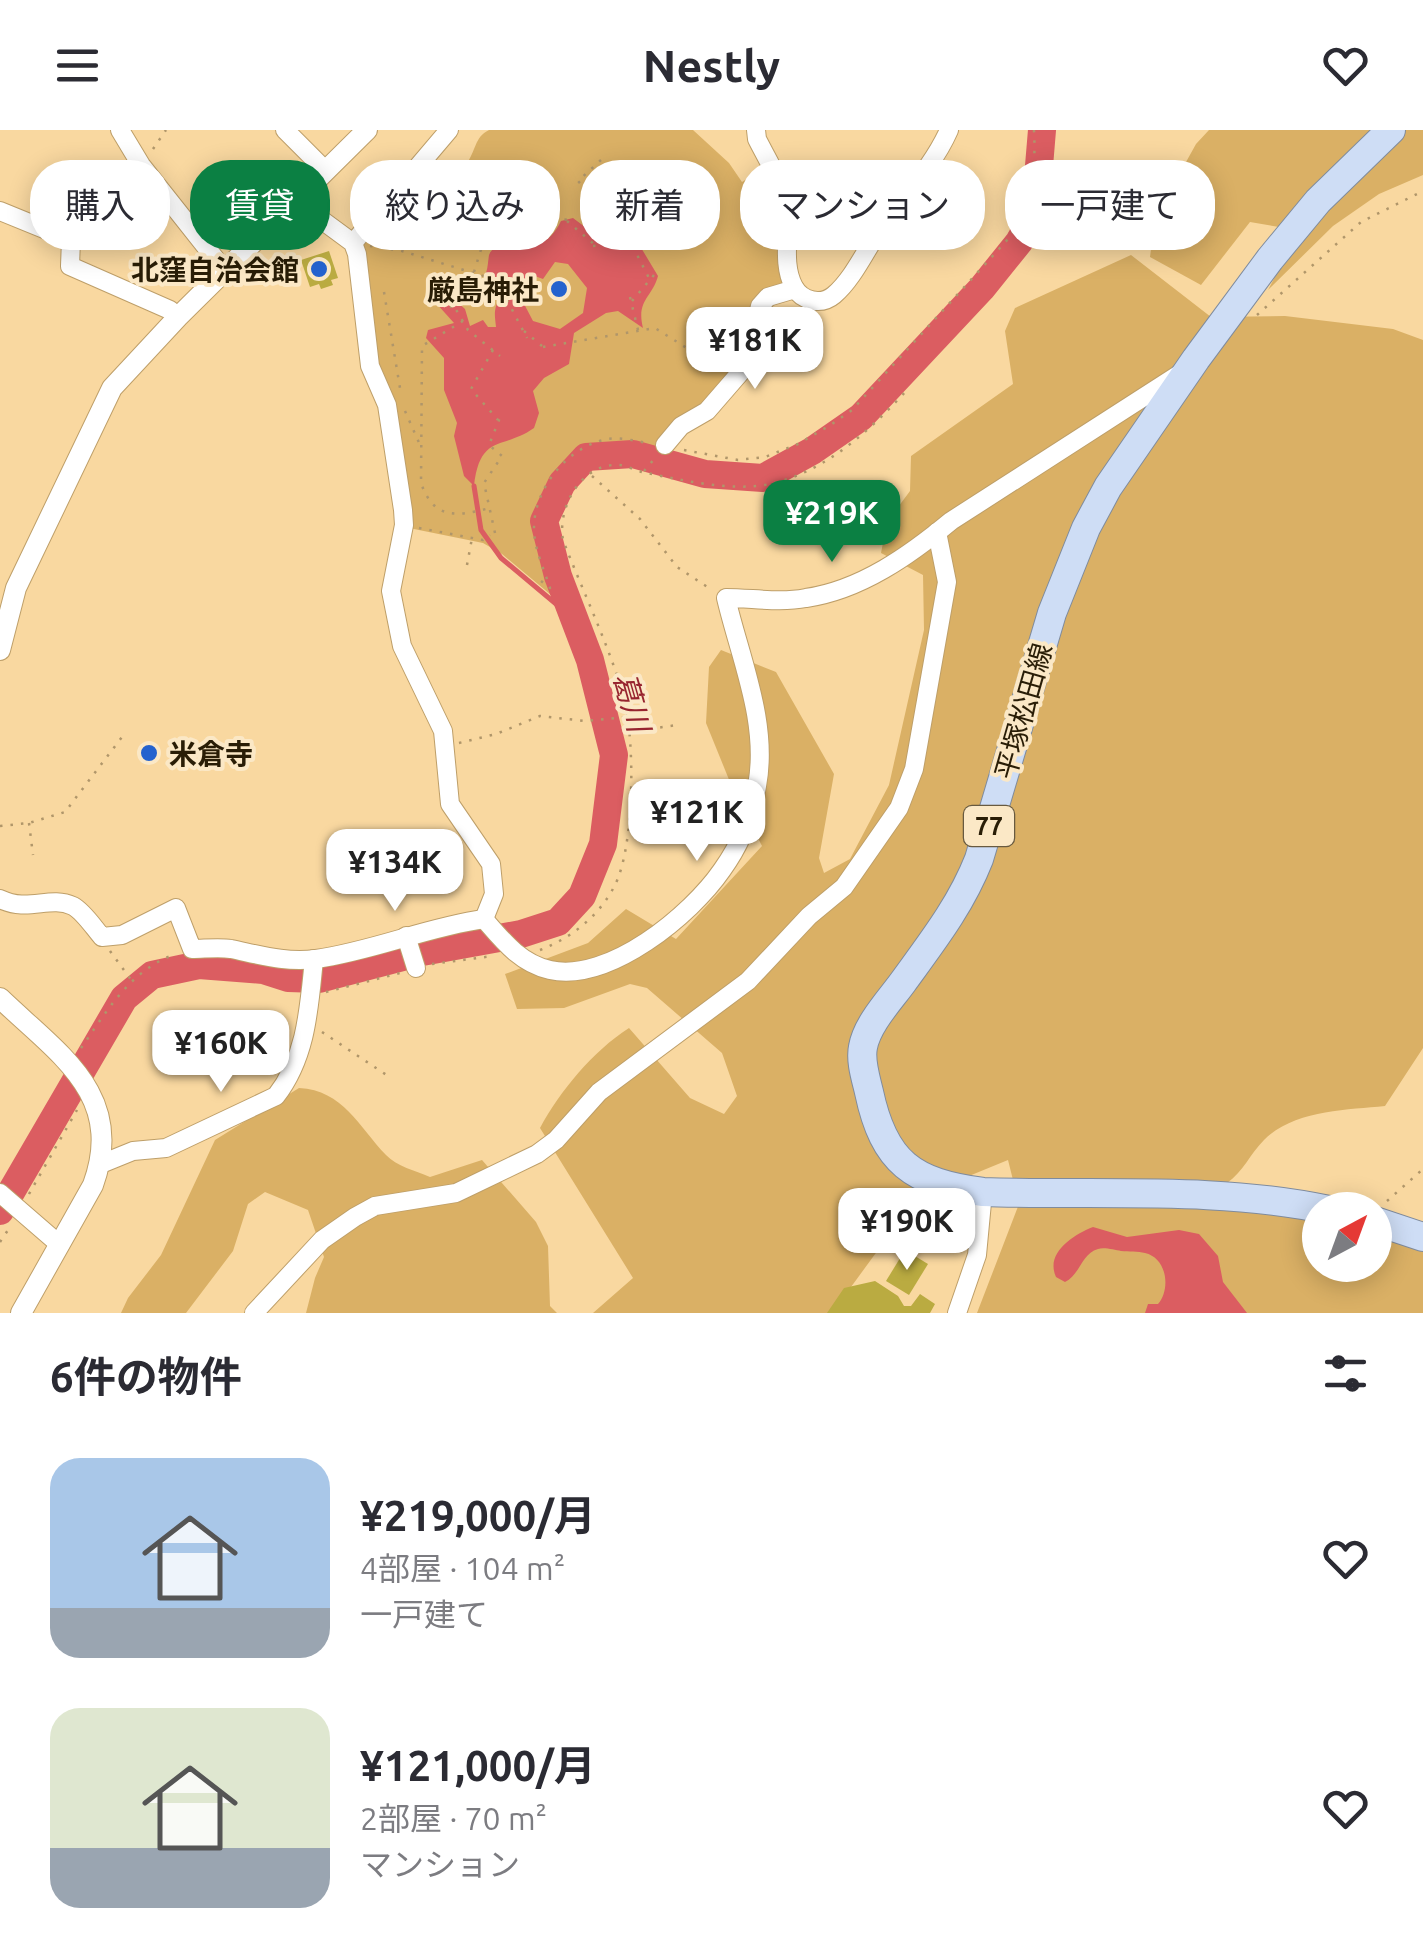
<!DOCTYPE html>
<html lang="ja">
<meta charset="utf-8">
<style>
:root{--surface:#fff;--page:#f7f7f7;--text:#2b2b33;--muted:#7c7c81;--accent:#0b8043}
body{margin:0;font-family:Ubuntu,"Noto Sans JP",sans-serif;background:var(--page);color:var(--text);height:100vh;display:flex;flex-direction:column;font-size:38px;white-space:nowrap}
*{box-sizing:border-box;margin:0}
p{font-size:32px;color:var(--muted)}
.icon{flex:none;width:55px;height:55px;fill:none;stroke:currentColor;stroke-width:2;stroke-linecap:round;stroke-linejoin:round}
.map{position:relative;height:1183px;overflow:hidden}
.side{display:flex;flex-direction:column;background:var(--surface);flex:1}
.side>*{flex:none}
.guide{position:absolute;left:30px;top:30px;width:1365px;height:90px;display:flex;gap:20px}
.needle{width:65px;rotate:41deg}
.tools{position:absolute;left:1302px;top:1062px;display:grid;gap:20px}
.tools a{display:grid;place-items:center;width:90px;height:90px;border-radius:50%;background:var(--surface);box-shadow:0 5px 25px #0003;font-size:50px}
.price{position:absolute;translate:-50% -85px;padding:0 22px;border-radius:20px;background:#fff;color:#222;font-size:32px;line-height:65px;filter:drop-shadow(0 2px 5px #0008)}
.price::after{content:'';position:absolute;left:50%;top:60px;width:30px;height:22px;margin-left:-15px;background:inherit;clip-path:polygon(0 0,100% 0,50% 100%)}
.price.on{background:var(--accent);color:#fff}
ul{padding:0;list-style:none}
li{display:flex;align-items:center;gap:30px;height:250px;padding:0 50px}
li span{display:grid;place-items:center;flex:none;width:280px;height:200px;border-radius:30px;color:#555}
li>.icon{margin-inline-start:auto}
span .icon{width:120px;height:120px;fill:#fffc;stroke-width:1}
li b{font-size:42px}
h2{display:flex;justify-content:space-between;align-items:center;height:120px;padding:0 50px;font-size:42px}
.tag{padding:0 35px;border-radius:40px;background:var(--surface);box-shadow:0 5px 25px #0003;font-size:35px;line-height:90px}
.tag.on{background:var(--accent);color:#fff}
header{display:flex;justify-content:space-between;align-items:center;height:130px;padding:0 50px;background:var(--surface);font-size:45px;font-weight:700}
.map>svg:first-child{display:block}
.green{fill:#dab065}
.water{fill:#db5d61;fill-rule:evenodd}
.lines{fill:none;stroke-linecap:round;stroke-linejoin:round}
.stream{stroke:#db5d61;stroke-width:5}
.river{stroke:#db5d61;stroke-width:28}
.building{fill:#baab41}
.minor-casing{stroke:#be9f69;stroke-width:20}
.tertiary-casing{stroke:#be9f69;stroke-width:22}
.primary-casing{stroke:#7f8b9d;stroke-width:30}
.path{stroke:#b0966a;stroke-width:2.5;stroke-dasharray:2.5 8;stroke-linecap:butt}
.minor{stroke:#fff;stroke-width:18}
.tertiary{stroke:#fff;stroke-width:20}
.primary{stroke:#ceddf5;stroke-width:28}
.poi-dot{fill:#2462ce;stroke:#fbe8c6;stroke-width:4}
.labels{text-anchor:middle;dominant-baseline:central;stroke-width:8;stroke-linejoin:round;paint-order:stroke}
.shield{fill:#fbe8c6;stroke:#685a40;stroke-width:2.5}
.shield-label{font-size:25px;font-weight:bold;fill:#291d06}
.poi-label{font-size:28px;font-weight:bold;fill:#291d06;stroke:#fbe8c6;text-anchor:end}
.street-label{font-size:28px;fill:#291d06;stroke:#fbe8c6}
.water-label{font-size:30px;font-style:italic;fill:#97242f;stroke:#fbe8c6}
</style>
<header><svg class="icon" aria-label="menu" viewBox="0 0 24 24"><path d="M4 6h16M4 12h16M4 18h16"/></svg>Nestly<svg class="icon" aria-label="heart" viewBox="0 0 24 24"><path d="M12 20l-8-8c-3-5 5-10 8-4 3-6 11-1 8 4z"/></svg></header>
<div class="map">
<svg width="1423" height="1183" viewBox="0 0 1423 1183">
<rect width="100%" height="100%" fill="#f9d8a0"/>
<g class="green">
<path d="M489 0H693L729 33 742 52 766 37 782 67 786 155 766 165 743 229 706 276 658 318C645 316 632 313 619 314 572 316 530 363 537 410 540 430 551 451 557 470L502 424 483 413 409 398 380 249 363 110 413 55C427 58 457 46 466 34 476 22 474 7 489 0Z"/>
<polygon points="1209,0 1423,0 1423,45 1379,64 1333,96 1268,160 1285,128 1279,97 1250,92 1201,155 1150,127 1155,88 1196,14"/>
<path d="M1131 125 1211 187 1285 186 1393 199 1423 210V918L1385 976C1346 980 1294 980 1264 1010 1250 1024 1243 1042 1227 1053L1258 1073 1320 1083V1135H1375V1096L1423 1109V1183H977L1019 1074 1008 1030 969 1046 908 1079 832 1183H593L633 1148 540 998C560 961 593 921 629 898L690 968 724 984 737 966 722 923 647 858 630 854 564 878 517 879 505 844 588 813 626 779 676 809 762 716 732 657 706 593 709 537 721 520 776 542 834 644 819 728 824 743 850 729 889 655 924 500 923 445 881 423 887 392 910 361 911 326 1013 254 1005 201 1015 178Z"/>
<path d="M299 958C343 960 359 997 386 1025 396 1036 416 1041 430 1047L482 1030 536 1092 548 1116 550 1176 557 1183H306L315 1148 324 1127 308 1080 265 1062 248 1074 233 1121 186 1183H121L128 1168 161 1125 215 1010Z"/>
</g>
<g class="water">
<path d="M696 58 703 60 688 71 682 70 660 100 641 105 637 111 658 146C652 168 636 170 643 198L618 181 606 183 574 203 569 234 544 248 533 261 539 283 534 298C503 320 480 303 474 356L464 346 454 306 457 293 444 260V228L426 208 428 200 454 193 436 173 445 165 450 151 457 153 455 170 465 179 470 196 483 190 488 197H496C495 185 492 178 503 164L500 159H495L496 151 486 143C488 137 488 131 489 125 494 111 518 112 529 109L536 115C548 111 556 102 561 91L573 88 585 97 613 99 634 109 641 102 657 97 680 66 679 60ZM555 132 568 134 587 158 583 183 560 199 533 191 522 170 532 145 543 149Z"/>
<path d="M1093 1097 1127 1107 1179 1100 1199 1104 1218 1126 1223 1152 1247 1183H1145L1148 1174H1158C1171 1159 1167 1128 1145 1123 1138 1121 1129 1122 1121 1121 1115 1120 1104 1117 1098 1119 1081 1124 1080 1145 1065 1152L1056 1147C1045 1123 1073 1105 1093 1097Z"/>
</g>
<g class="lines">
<polyline class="stream" points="474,356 481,400 501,428 574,489"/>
<polyline class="river" points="0,1081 124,868 152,845 199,835 263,840 288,848 319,849 422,822 521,804 558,792 582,766 603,714 614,625 590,530 558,446 544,391 562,353 586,327 633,324 705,344 763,348 812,321 861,287 982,158 1019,112 1035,84 1042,0"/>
</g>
<g class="building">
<polygon points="329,121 338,148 331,150 333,155 321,159 319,154 310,157 301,130"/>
<polygon points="905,1120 928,1134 909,1165 886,1151"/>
<polygon points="875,1151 898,1166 904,1176 911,1176 920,1164 935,1174 930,1183 827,1183 844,1158"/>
</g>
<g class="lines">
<defs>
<g id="minor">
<polyline points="120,0 141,35 225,141"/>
<polyline points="285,0 326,41"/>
<path d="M756 0 757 9C766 27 778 46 784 65 794 94 779 129 794 157 802 171 821 176 834 165 854 148 867 117 883 95 906 63 933 36 949 0"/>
<polyline points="296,71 353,113 357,124 370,236 387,275 403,380 404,395 391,461 402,516 443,601 450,674 491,734 494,764 484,789"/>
<polyline points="0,81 71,110"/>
<polyline points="71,110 70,136 170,180 178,187"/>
<polyline points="71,110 104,78"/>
<polyline points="353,113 449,0"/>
<polyline points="665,315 681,296 707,281 746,236 760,176 768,167 795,159"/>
<path d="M0 769C29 783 49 765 73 776 84 782 94 798 102 807L122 805 176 778 192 819C204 819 219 817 231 819 260 825 286 833 316 829 373 821 427 797 484 789"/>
<path d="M484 789C503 811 520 833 550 840 609 853 691 785 722 740 740 715 752 686 757 656 769 593 740 528 726 468 752 468 780 473 806 468 861 460 910 425 951 391L1181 243"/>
<polyline points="406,806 416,838"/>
<path d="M101 1034 133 1021 166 1018 276 966C307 926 309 877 314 829"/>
<polyline points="0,1063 60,1115"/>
<polyline points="254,1183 322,1110 355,1087 375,1076 456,1063 537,1024 556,1010 599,962 748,851 809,786 844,757 899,678 914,639 947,452 937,402"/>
<polyline points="957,1183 977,1125 983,1062"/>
</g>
<g id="tertiary">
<polyline points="0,520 16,458 112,258 178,187 367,0"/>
<path d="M0 868C58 924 126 964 93 1055L21 1183"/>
</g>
<g id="primary">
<path d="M1329 1080C1217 1056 1097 1066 983 1062 913 1053 884 1033 869 962 866 949 860 931 863 917 867 894 890 870 903 852 932 812 961 775 979 729L1052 483 1086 398 1108 357 1196 229 1270 129 1318 71 1391 0"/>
<polyline points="1375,1091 1423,1107"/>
</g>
</defs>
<use href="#minor" class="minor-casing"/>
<use href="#tertiary" class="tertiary-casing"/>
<use href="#primary" class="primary-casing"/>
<g class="path">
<polyline points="153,19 166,0"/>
<polyline points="601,30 578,51 602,77 611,115"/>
<polyline points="115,65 129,49"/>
<polyline points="512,86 572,90"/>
<polyline points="567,91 595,115"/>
<polyline points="370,116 402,121 532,161"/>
<polyline points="593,116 631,113 650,150"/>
<polyline points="474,142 483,113 517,87"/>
<polyline points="384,162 401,264"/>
<polyline points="630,167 638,200"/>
<polyline points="507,170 527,208"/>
<polyline points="451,171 468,200 500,226"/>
<polyline points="632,171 654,145"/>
<polyline points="504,177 512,157"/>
<polyline points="451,178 454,139"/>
<polyline points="1257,185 1361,92 1423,61"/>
<path d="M463 191 422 216 421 353C434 391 458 386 490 378"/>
<polyline points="524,201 548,221"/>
<polyline points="543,217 655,198 693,222"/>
<polyline points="493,220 471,259 498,290"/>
<polyline points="405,281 420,315"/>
<path d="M684 320 738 330 765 327 798 314 832 294 852 280 1009 108C1032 73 1036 41 1034 0"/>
<polyline points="644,341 655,328"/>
<polyline points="592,346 640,389 677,437 712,460"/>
<polyline points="419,398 483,410 490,405"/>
<polyline points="495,403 484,353 502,326 489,315 501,285"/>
<polyline points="467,435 472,408"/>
<path d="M541 451 550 458C544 439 534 419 534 398 534 358 568 316 608 309 621 307 635 311 647 313"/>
<polyline points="629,602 677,595"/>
<polyline points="459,613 496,604 540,586 585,591 626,587"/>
<polyline points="29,693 33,725"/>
<polyline points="0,696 29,693 65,682 122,607"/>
<path d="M540 820C571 808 598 787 614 757 635 718 635 611 624 568 609 515 583 462 563 410 557 378 581 332 620 335 627 336 635 340 642 342 681 350 731 362 770 354 827 341 869 301 907 260"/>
<polyline points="110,821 132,851"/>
<polyline points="432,834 493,826"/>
<polyline points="326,862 400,843"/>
<polyline points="322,902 391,948"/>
<path d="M81 918C107 881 131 839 176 824"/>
<polyline points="29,1064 77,980"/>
<polyline points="1387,1071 1423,1039"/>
<polyline points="0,1112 10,1097"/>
</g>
<use href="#minor" class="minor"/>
<use href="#tertiary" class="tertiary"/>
<use href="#primary" class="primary"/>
</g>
<g class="poi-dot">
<circle cx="319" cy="139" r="10"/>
<circle cx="559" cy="159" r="10"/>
<circle cx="149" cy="623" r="10"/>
</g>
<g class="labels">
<rect class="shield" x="964" y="676" width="50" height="40" rx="8"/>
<g class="shield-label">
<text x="989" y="696">77</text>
</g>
<g class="poi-label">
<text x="299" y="139">北窪自治会館</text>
<text x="539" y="159">厳島神社</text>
<text x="169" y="623" text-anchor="start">米倉寺</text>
</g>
<g class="street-label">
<text transform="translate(1023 581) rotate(-74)">平塚松田線</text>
</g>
<g class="water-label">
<text transform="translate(632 572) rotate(74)">葛川</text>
</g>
</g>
</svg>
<div class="tools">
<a><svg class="needle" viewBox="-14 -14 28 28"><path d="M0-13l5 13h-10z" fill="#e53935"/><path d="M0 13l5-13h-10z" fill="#7c7c81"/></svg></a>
</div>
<b class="price" style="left:755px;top:262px">¥181K</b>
<b class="price on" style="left:832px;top:435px">¥219K</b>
<b class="price" style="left:697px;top:734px">¥121K</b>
<b class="price" style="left:395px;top:784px">¥134K</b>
<b class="price" style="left:221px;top:965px">¥160K</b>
<b class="price" style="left:907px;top:1143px">¥190K</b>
<div class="guide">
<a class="tag">購入</a>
<a class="tag on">賃貸</a>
<a class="tag">絞り込み</a>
<a class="tag">新着</a>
<a class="tag">マンション</a>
<a class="tag">一戸建て</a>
</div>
</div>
<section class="side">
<h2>6件の物件<svg class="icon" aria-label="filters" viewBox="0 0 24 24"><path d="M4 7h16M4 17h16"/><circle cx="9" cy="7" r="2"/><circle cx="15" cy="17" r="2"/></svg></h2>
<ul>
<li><span style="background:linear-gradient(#a9c7e8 75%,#9aa5b1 0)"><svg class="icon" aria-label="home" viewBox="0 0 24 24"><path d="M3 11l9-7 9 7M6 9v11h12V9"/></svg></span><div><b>¥219,000/月</b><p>4部屋 · 104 m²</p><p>一戸建て</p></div><svg class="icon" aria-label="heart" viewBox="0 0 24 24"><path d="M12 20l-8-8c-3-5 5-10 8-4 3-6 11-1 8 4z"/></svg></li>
<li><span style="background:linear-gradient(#dfe7d0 70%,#9aa5b1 0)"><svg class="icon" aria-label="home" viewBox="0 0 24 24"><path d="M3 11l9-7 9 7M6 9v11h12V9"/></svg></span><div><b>¥121,000/月</b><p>2部屋 · 70 m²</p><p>マンション</p></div><svg class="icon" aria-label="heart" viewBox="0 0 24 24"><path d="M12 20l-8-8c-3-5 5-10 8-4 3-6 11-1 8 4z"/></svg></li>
</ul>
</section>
